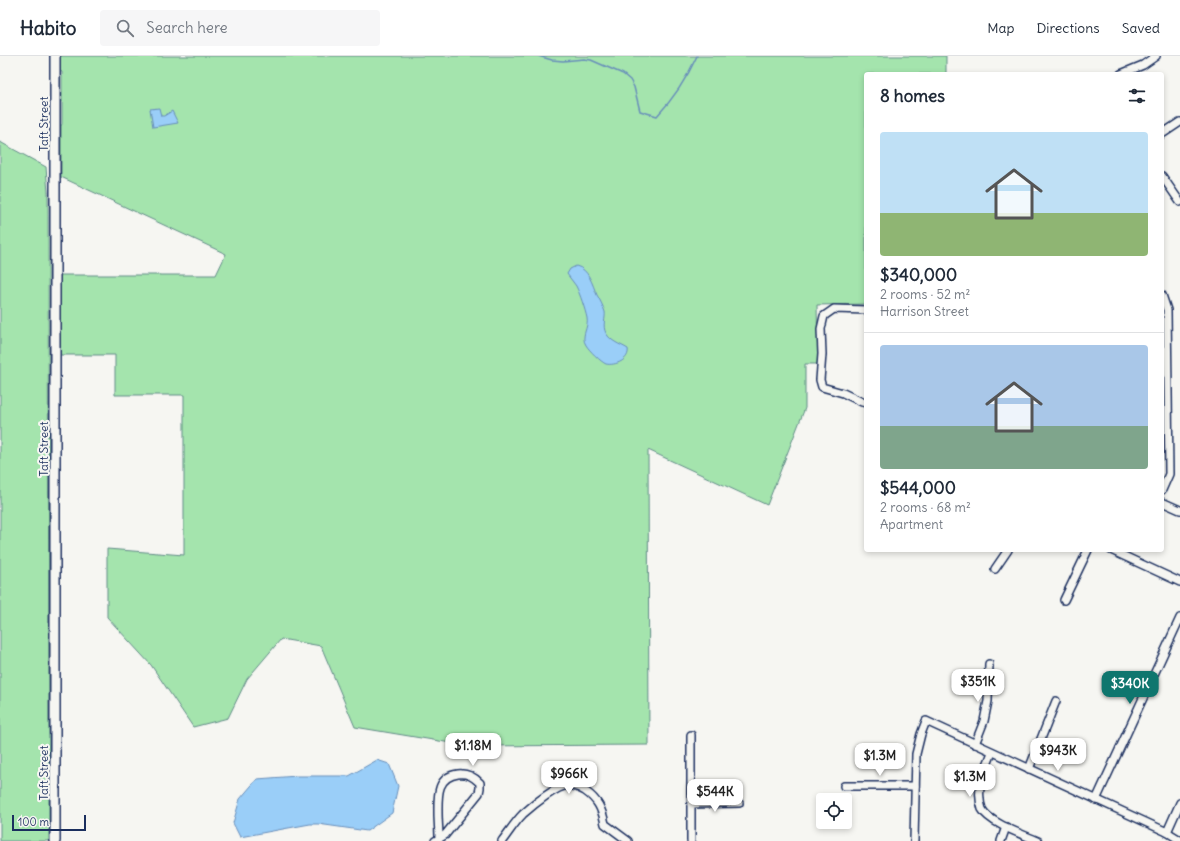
<!DOCTYPE html>
<meta charset="utf-8">
<style>
:root{--surface:#fff;--page:#f6f6f7;--text:#1f2937;--muted:#747a83;--line:#e0e1e3;--accent:#0f766e}
body{margin:0;font-family:Delius,sans-serif;background:var(--page);color:var(--text);height:100vh;display:flex;flex-direction:column;font-size:15px;white-space:nowrap}
*{box-sizing:border-box;margin:0}
p{font-size:13px;color:var(--muted)}
.icon{flex:none;width:22px;height:22px;fill:none;stroke:currentColor;stroke-width:2;stroke-linecap:round;stroke-linejoin:round}
.map{position:relative;flex:1;overflow:hidden}
.drawer{position:absolute;left:864px;top:16px;width:300px;height:480px;display:flex;flex-direction:column;background:var(--surface);border-radius:4px;box-shadow:0 2px 6px #0003}
.drawer>*{flex:none}
.fabs{position:absolute;left:816px;top:737px;display:grid;gap:8px}
.fabs a{display:grid;place-items:center;width:36px;height:36px;border-radius:4px;background:var(--surface);box-shadow:0 2px 6px #0003;font-size:20px}
.scale{position:absolute;left:12px;bottom:10px;width:74px;box-sizing:border-box;padding-left:4px;border:2px solid #1b2f5e;border-top:0;font-size:11px;line-height:14px;white-space:nowrap;color:#1b2f5e;-webkit-text-stroke:3px #f6f6f2;paint-order:stroke}
.price{position:absolute;translate:-50% -34px;padding:0 9px;border-radius:8px;background:#fff;color:#222;font-size:13px;line-height:26px;filter:drop-shadow(0 1px 2px #0008)}
.price::after{content:'';position:absolute;left:50%;top:24px;width:12px;height:9px;margin-left:-6px;background:inherit;clip-path:polygon(0 0,100% 0,50% 100%)}
.price.selected{background:var(--accent);color:#fff}
ul{padding:0;list-style:none}
li{display:grid;align-content:center;gap:8px;height:212px;padding:0 16px}
li+li{border-top:1px solid var(--line)}
li span{display:grid;place-items:center;height:124px;border-radius:4px;color:#555}
li>.icon{margin-inline-start:auto}
span .icon{width:72px;height:72px;fill:#fffc;stroke-width:1}
li b{font-size:17px}
h2{display:flex;justify-content:space-between;align-items:center;height:48px;padding:0 16px;font-size:17px}
header{display:flex;align-items:center;gap:24px;box-sizing:border-box;height:56px;padding:0 20px;background:var(--surface);border-bottom:1px solid var(--line)}
header strong{font-size:19px}
nav{display:flex;gap:22px;margin-inline-start:auto;font-size:14px}
.search{width:280px;height:36px;background:var(--page);display:flex;align-items:center;gap:10px;box-sizing:border-box;padding:0 14px;border-radius:4px;color:var(--muted);font-size:15px}
.map>svg:first-child{display:block}
.green{fill:#a4e4ad;stroke:#608a86}
.water{fill:#9acef8;stroke:#678eba}
.lines{fill:none;stroke-linecap:round;stroke-linejoin:round}
.stream{stroke:#678eba;stroke-width:1.5}
.minor-casing{stroke:#1b2f5e;stroke-width:10}
.major-casing{stroke:#1b2f5e;stroke-width:12}
.minor{stroke:#f6f6f2;stroke-width:7}
.major{stroke:#f6f6f2;stroke-width:9}
.labels{text-anchor:middle;dominant-baseline:central;stroke-width:4;stroke-linejoin:round;paint-order:stroke}
.street-label{font-size:12px;fill:#1b2f5e;stroke:#f6f6f2}
</style>
<header>
<strong>Habito</strong>
<div class="search"><svg class="icon" aria-label="search" viewBox="0 0 24 24"><circle cx="10" cy="10" r="6"/><path d="M15 15l6 6"/></svg>Search here</div>
<nav><a>Map</a><a>Directions</a><a>Saved</a></nav>
</header>
<div class="map">
<svg width="1180" height="785" viewBox="0 0 1180 785">
<rect width="100%" height="100%" fill="#f6f6f2"/>
<filter id="ink" filterUnits="userSpaceOnUse"><feTurbulence type="fractalNoise" baseFrequency=".025" numOctaves="2"/><feDisplacementMap in="SourceGraphic" scale="8" xChannelSelector="R" yChannelSelector="G"/><feConvolveMatrix kernelMatrix="1 2 1 2 8 2 1 2 1" color-interpolation-filters="sRGB"/></filter>
<g filter="url(#ink)">
<g class="green">
<polygon points="60,0 946,0 946,18 866,18 866,248 817,249 818,308 805,308 805,352 767,449 648,394 649,689 469,690 355,671 321,590 281,583 247,623 228,662 193,671 151,609 107,561 107,493 184,499 184,339 115,339 115,299 57,299 57,219 216,219 226,198 61,121 61,70 62,68 62,16 60,15"/>
<polygon points="0,86 46,111 48,137 49,785 0,785"/>
</g>
<g class="water">
<polygon points="159,52 161,60 164,60 172,55 178,67 153,71 150,53"/>
<path d="M576 210C589 213 592 228 597 239 600 244 603 250 605 256 606 262 602 270 606 277 611 286 620 288 628 293 630 304 615 310 606 308 601 306 589 294 586 289 580 280 589 272 587 262 585 253 580 238 576 230 573 226 570 222 567 218L570 213Z"/>
<polygon points="377,704 389,708 398,730 392,757 367,775 318,768 310,768 240,781 233,767 240,743 257,723 297,720 349,720"/>
</g>
<g class="lines">
<path class="stream" d="M538 0 552 4 563 5 584 3 591 4 623 18 630 24 634 31 640 55 657 60C675 41 686 24 697 0"/>
<defs>
<g id="minor">
<polyline points="1121,18 1143,9 1156,0"/>
<polyline points="1162,78 1180,66"/>
<polyline points="1162,120 1180,146"/>
<polyline points="1162,239 1167,254 1169,418 1162,434"/>
<polyline points="866,254 834,253 824,260 821,273 822,298 820,324 822,331 843,337 862,346 866,347"/>
<polyline points="1162,446 1180,454"/>
<polyline points="1111,494 1180,526"/>
<polyline points="995,513 1008,494"/>
<polyline points="1064,544 1088,494"/>
<polyline points="975,688 984,665 988,645 989,608"/>
<path d="M992 696C989 705 984 715 981 725 979 733 979 745 982 753 989 767 1024 779 1038 785"/>
<polyline points="1029,713 1056,645"/>
<polyline points="844,730 915,730"/>
<polyline points="1096,744 1180,562"/>
<polyline points="691,748 739,747"/>
<polyline points="1167,776 1180,747"/>
<path d="M435 785 445 779 479 737 480 732V727C473 720 467 717 458 718 436 721 438 741 438 757 438 766 439 774 439 782"/>
<path d="M502 785C509 776 515 766 523 758 532 750 558 728 570 729 575 730 580 732 585 735 598 744 602 753 605 768L628 785"/>
<polyline points="691,785 691,679"/>
<polyline points="914,785 916,698 921,678 926,665 1167,776 1180,784"/>
<polyline points="1001,785 1006,771"/>
</g>
<polyline id="major" points="55,0 55,785"/>
</defs>
<use href="#minor" class="minor-casing"/>
<use href="#major" class="major-casing"/>
<use href="#minor" class="minor"/>
<use href="#major" class="major"/>
</g>
</g>
<g class="labels">
<g class="street-label">
<text transform="translate(43 68) rotate(-90)">Taft Street</text>
<text transform="translate(43 393) rotate(-90)">Taft Street</text>
<text transform="translate(43 717) rotate(-90)">Taft Street</text>
</g>
</g>
</svg>
<div class="fabs">
<a><svg class="icon" aria-label="locate" viewBox="0 0 24 24"><circle cx="12" cy="12" r="6"/><path d="M12 2v4M12 18v4M2 12h4M18 12h4"/></svg></a>
</div>
<div class="scale">100 m</div>
<b class="price" style="left:978px;top:647px">$351K</b>
<b class="price selected" style="left:1130px;top:649px">$340K</b>
<b class="price" style="left:473px;top:711px">$1.18M</b>
<b class="price" style="left:1058px;top:716px">$943K</b>
<b class="price" style="left:880px;top:721px">$1.3M</b>
<b class="price" style="left:569px;top:739px">$966K</b>
<b class="price" style="left:970px;top:742px">$1.3M</b>
<b class="price" style="left:715px;top:757px">$544K</b>
<section class="drawer">
<h2>8 homes<svg class="icon" aria-label="filters" viewBox="0 0 24 24"><path d="M4 7h16M4 17h16"/><circle cx="9" cy="7" r="2"/><circle cx="15" cy="17" r="2"/></svg></h2>
<ul>
<li><span style="background:linear-gradient(#bfe0f5 65%,#8fb573 0)"><svg class="icon" aria-label="home" viewBox="0 0 24 24"><path d="M3 11l9-7 9 7M6 9v11h12V9"/></svg></span><div><b>$340,000</b><p>2 rooms · 52 m²</p><p>Harrison Street</p></div></li>
<li><span style="background:linear-gradient(#a9c7e8 65%,#7fa58c 0)"><svg class="icon" aria-label="home" viewBox="0 0 24 24"><path d="M3 11l9-7 9 7M6 9v11h12V9"/></svg></span><div><b>$544,000</b><p>2 rooms · 68 m²</p><p>Apartment</p></div></li>
</ul>
</section>
</div>
